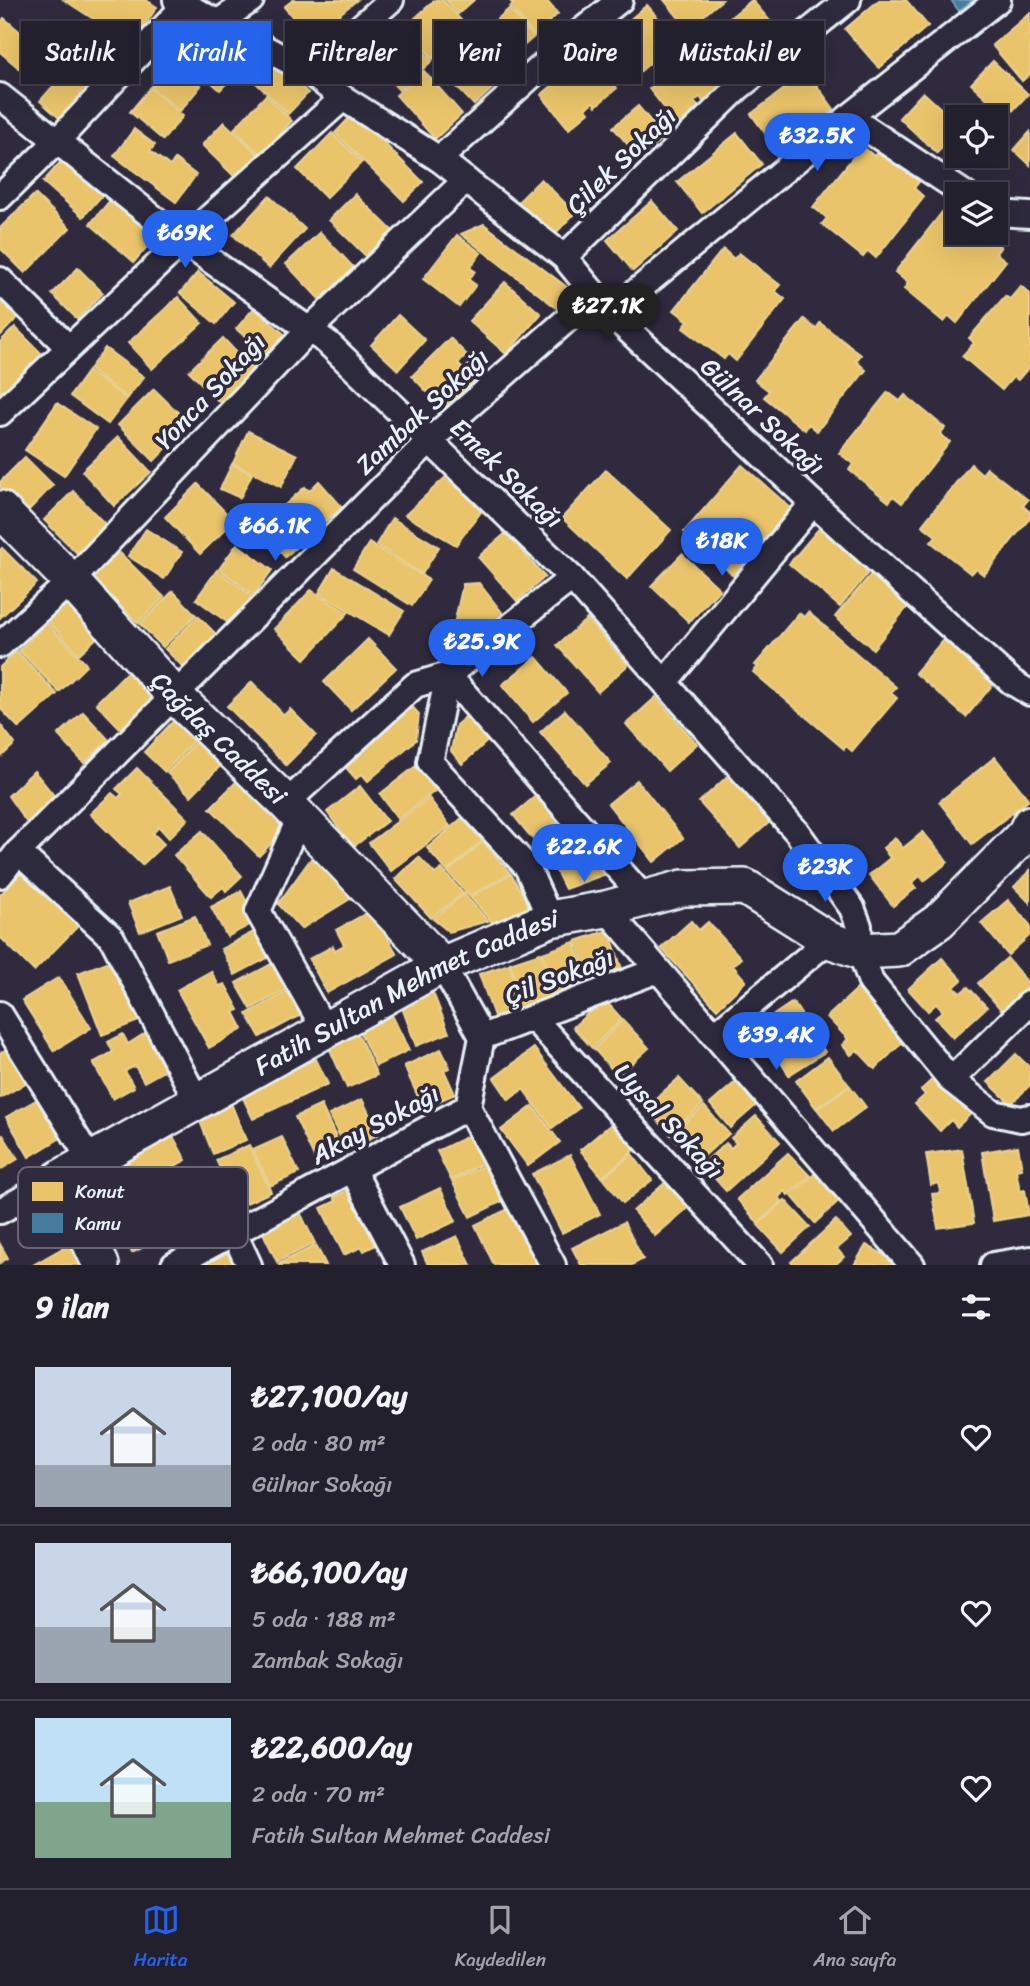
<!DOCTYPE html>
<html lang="tr">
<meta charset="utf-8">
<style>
:root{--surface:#23202e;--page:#2f2d3a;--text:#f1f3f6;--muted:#a3a3aa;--line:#403e4a;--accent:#2563eb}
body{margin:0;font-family:Sriracha,sans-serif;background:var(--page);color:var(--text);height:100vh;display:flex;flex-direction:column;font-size:26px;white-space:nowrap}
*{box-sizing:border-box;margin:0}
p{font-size:23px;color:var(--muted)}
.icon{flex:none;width:38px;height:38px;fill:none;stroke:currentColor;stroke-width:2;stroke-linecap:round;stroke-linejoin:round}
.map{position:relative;height:1265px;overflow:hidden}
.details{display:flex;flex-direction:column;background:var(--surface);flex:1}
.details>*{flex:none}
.top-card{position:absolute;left:21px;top:21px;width:989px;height:63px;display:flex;gap:14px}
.buttons{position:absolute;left:945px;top:105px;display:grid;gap:14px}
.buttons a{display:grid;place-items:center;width:63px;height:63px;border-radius:0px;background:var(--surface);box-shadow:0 7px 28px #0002,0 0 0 2px var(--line);font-size:35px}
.price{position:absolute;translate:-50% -60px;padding:0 16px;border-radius:24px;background:var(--accent);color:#fff;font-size:23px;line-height:46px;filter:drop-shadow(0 2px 4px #0008)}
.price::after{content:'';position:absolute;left:50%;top:42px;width:21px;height:16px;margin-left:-10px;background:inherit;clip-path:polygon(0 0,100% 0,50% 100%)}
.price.on{background:#222;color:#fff}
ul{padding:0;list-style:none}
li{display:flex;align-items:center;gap:21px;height:175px;padding:0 35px}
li+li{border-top:2px solid var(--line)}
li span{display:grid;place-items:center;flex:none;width:196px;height:140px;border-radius:0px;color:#555}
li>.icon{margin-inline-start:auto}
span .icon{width:84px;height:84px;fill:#fffc;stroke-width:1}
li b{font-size:30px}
h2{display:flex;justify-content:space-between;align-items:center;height:84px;padding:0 35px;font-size:30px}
.chip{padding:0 24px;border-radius:0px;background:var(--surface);box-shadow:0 7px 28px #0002,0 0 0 2px var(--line);font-size:24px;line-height:63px}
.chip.on{background:var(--accent);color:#fff}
.menu{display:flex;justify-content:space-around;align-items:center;height:98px;border-top:2px solid var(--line);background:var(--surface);font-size:19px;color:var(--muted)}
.menu a{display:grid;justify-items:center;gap:4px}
.menu .on{color:var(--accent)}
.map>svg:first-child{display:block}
.homes{fill:#e9c46a;stroke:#e9d295;stroke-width:2}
.public{fill:#457b9d;stroke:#769eb8;stroke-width:2}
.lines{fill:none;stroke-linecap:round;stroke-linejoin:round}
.street-casing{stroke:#e8f1f8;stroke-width:30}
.secondary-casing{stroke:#e8f1f8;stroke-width:40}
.street{stroke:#2f2a3d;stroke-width:24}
.secondary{stroke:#2f2a3d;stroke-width:35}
.labels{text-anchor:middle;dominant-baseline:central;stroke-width:7;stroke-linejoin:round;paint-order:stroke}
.street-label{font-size:26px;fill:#e8f1f8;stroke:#2f2a3d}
.key{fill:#2f2a3d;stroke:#666675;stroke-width:2}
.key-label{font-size:19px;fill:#e8f1f8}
</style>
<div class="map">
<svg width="1030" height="1265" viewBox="0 0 1030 1265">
<rect width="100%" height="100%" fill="#2f2a3d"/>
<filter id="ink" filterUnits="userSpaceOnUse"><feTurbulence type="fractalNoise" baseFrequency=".0143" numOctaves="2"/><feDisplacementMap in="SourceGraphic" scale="14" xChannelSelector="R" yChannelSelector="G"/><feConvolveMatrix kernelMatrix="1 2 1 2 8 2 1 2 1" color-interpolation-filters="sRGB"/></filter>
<g filter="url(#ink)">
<g class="homes">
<polygon points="64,0 146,0 157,7 132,44"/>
<polygon points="293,0 357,0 310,38 284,7"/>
<polygon points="435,0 443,0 468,28 433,59 405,27"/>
<polygon points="446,0 474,0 458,14"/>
<polygon points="509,0 546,0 558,14 534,35 510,7 513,4"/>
<polygon points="664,0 722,0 688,29"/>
<polygon points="752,0 782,35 762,52 757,46 752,51 757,57 735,74 706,39 726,22 732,28 737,24 731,17"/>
<polygon points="879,0 906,0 928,26 879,68 845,29"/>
<polygon points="647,5 677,40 636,75 606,40"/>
<polygon points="509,9 534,37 506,61 481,33"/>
<polygon points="1030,13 1030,74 1022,81 992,45"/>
<polygon points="4,18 58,64 39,85 0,52 0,23"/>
<polygon points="205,28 218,40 221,37 230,45 233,42 242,44 257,58 235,83 231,79 220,90 181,55"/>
<polygon points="403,29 432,61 399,90 370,58"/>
<polygon points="466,37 483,55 458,79 440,60"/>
<polygon points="696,50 726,85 704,103 700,97 694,102 699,107 678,125 649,89 669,72 674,79 680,74 674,68"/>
<polygon points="590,54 617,88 596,106 593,102 586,108 589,112 569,129 541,95 559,80 563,84 577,72 573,68"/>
<polygon points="484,57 504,78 474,105 454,84"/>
<polygon points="78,58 104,82 66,124 40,101"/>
<polygon points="273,60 308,93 288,114 254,81"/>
<polygon points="993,61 1028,94 1007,117 971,84"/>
<polygon points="172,62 201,86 180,111 151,87"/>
<polygon points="424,71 462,114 435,139 396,95"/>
<polygon points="807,72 834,109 778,151 751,114"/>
<polygon points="150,88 183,116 163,140 130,112"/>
<polygon points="923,92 957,123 957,132 937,153 899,118"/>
<polygon points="266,95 292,121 260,154 234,129"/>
<polygon points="638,106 664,137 639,158 613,127"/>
<polygon points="354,113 423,182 404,201 335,133"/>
<polygon points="224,122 259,155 236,178 202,145"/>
<polygon points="134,129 155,145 150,151 170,166 175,159 196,175 176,202 114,156"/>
<polygon points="1030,132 1030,165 1014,150"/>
<polygon points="332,133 362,162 326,198 297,169"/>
<polygon points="737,133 762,164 702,213 677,182"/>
<polygon points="862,146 874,156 879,150 919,182 914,188 924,197 876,258 868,251 863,257 822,224 827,218 813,207"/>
<polygon points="65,157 105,192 83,217 43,182"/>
<polygon points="541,179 575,213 552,237 518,202"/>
<polygon points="35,194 70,228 25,273 0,248 0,228"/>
<polygon points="355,194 401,239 375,265 329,220"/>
<polygon points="269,196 305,229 269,268 233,235"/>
<polygon points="113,197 157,235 134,262 90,224"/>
<polygon points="652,201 678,231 633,271 607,240"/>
<polygon points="943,211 955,221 957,218 957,233 982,233 1001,247 996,253 1006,261 957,323 949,316 944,322 904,289 908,283 895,272"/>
<polygon points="484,224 572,291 558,309 461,234"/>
<polygon points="320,232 356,270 322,302 286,264"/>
<polygon points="457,235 481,253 470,268 475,271 469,280 476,285 459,307 423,279"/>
<polygon points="723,249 734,259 739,253 780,285 775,291 785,299 736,361 728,354 724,359 683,328 688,321 674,310"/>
<polygon points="78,268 103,293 77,319 52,294"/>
<polygon points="198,272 234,302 216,324 180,293"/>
<polygon points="505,282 541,314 506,354 469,321"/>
<polygon points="1021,286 1030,294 1030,366 1018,380 1013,377 1002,390 962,356 974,343 969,338 1005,296 1010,299"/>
<polygon points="178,297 202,323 152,369 128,343"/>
<polygon points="0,298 19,316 0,336"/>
<polygon points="254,308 290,339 272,360 236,329"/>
<polygon points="398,315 425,340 398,370 371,345"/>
<polygon points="804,319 816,329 820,323 861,355 856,361 866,370 817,431 809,424 805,430 764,397 769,391 755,380"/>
<polygon points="15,327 44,356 0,401 0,342"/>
<polygon points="223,338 256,373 222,405 189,371"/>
<polygon points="450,338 467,355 458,364 464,370 473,361 488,376 450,414 436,400 439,396 431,388 427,392 412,376"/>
<polygon points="105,348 144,377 127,398 89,369"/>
<polygon points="88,371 127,399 108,424 70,396"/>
<polygon points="154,389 190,424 154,461 118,425"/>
<polygon points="888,392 900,401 905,395 945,428 940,434 950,442 902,503 893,496 889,502 849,470 853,464 839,453"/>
<polygon points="57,403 96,429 64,476 25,450"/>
<polygon points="248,431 297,455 281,487 233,463"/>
<polygon points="118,437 151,472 114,506 82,471"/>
<polygon points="25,457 53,485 26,513 0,487 0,482"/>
<polygon points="232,464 252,474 240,498 220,489"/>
<polygon points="971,464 982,474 987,468 1028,500 1023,506 1030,512 1030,518 984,575 976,569 971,574 931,542 936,536 922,525"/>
<polygon points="742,465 792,509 733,575 684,532"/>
<polygon points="606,470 671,530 627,579 562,518"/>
<polygon points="450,473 481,512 456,545 405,515"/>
<polygon points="319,481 342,507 321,525 318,520 304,532 308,537 285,557 263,532 270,525 267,521 305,487 309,491"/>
<polygon points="198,484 234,521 200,554 165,517"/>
<polygon points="73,491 106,525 77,553 44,520"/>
<polygon points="392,518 439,547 422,574 376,545"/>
<polygon points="822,525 873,567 840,607 789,564"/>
<polygon points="146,529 182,552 164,579 128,556"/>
<polygon points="506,533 545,577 517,601 478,557"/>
<polygon points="369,543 429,580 412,606 353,569"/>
<polygon points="237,544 272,570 254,595 219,569"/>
<polygon points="2,548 37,583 0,618 0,550"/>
<polygon points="118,551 164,597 138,623 92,577"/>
<polygon points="682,554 720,589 689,622 651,586"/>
<polygon points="334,568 404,611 389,635 319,593"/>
<polygon points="217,570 252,596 231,625 196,599"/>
<polygon points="872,573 910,604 873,649 835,617"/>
<polygon points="479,583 504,615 458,643 452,633 463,584"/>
<polygon points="311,590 348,613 305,659 274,629"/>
<polygon points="173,591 196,615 163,647 140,624"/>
<polygon points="70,601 101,634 79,654 48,621"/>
<polygon points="808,612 896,687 891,693 897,698 852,751 846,746 844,749 753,672 758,667 755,665 799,613 804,617"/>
<polygon points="198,616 223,641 190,674 165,649"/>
<polygon points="587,619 628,665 598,692 557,645"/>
<polygon points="47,623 87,665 59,692 19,650"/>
<polygon points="368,639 396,668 351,710 324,682"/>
<polygon points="944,639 995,682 966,717 915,673"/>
<polygon points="17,651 57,694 19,728 0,708 0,667"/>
<polygon points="536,657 567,693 533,722 502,685"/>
<polygon points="129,670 156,697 123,731 96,703"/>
<polygon points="252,682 284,715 290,709 316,735 286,765 227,706"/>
<polygon points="656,697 697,744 667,771 626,724"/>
<polygon points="409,703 419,714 416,740 368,781 362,774 356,779 342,763"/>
<polygon points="565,710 611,763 585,784 540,732"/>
<polygon points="83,712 109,740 84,763 58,735"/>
<polygon points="181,713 202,732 165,772 144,752"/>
<polygon points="470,713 491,738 462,764 451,751 456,725"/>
<polygon points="0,724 15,744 0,758"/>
<polygon points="203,734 228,758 191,796 167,773"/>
<polygon points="995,757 1029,800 972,844 939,802"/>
<polygon points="416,766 435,791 398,819 380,794"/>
<polygon points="137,768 188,819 169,838 159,827 153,833 164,844 142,865 90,814 112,793 118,798 122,794 116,789"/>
<polygon points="34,771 56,798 29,826 8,796"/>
<polygon points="729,775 770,822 740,848 699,802"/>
<polygon points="242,776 290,824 259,856 210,808"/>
<polygon points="637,780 683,838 654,862 608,804"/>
<polygon points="360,786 387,821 353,847 327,812"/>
<polygon points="544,789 566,816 530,836 513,815"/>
<polygon points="429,798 450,826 391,871 369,843"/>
<polygon points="567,817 587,841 550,860 531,837"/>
<polygon points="462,818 482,841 447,871 427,848"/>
<polygon points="202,831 242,876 226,891 223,887 211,897 174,855"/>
<polygon points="923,832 948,862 924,881 920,876 912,883 916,888 893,906 869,875 890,858 883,848 895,838 903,848"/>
<polygon points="483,842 510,873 469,896 448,872"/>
<polygon points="588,842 614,871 565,889 551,861"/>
<polygon points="315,853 355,896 301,929 278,904"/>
<polygon points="419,857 435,874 442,869 463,893 431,918 395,879"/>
<polygon points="24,870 80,924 34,971 0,937 0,895"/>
<polygon points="1030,870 1030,903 1014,887"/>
<polygon points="511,874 530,908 496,927 470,897"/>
<polygon points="170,886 182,915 140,932 128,903"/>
<polygon points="241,891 257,921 227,937 211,907"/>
<polygon points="464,894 488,921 449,932 433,919"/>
<polygon points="1008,900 1030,925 1030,935 1008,955 981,923"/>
<polygon points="372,910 397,954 327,993 309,959 333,946 335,950 344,945 336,930"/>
<polygon points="195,916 207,945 168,960 157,931"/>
<polygon points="691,921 699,930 708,922 741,958 733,966 746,981 717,1009 661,948"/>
<polygon points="259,929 273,955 235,975 221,949"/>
<polygon points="609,930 625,978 591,989 576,941"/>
<polygon points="574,942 590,990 558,1000 542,953"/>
<polygon points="540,953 557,1001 527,1011 510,963"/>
<polygon points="942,958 962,980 954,987 960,993 968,987 987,1007 953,1038 935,1018 943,1011 936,1004 928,1011 908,989"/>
<polygon points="1007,958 1030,985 1030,991 1004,1013 978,983"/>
<polygon points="115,959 139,1021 102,1035 78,973"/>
<polygon points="273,963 288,989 251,1009 236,983"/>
<polygon points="509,964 525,1012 496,1022 479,974"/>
<polygon points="211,971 219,986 225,984 239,1010 234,1012 243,1029 209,1048 177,990"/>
<polygon points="59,977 91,1028 54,1051 22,1000"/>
<polygon points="857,989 905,1040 875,1069 857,1050 851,1055 842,1045 848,1039 827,1017"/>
<polygon points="432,990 449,1033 416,1046 400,1002"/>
<polygon points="288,991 301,1015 260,1037 247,1014"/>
<polygon points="604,999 622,1019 592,1048 573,1027"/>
<polygon points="793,1002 807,1023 796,1030 798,1034 809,1027 825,1052 789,1075 757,1026"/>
<polygon points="391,1013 409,1050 376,1066 358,1028"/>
<polygon points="623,1020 649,1048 618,1076 594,1049"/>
<polygon points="356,1030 377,1075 347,1088 327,1043"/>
<polygon points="147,1032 167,1069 144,1082 135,1066 125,1071 134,1087 113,1099 93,1063 113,1052 108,1042 123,1034 128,1044"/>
<polygon points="534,1048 579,1108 552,1128 523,1089 509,1100 494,1078"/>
<polygon points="441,1049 450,1068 444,1070 455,1094 423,1108 404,1066"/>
<polygon points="5,1050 10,1058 22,1051 38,1076 0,1098 0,1053"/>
<polygon points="1016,1054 1030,1068 1030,1085 1011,1104 988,1082"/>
<polygon points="828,1057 849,1085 816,1108 796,1081"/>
<polygon points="316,1059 328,1084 253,1119 241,1094"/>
<polygon points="940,1072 975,1110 957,1127 951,1120 940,1131 915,1104 925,1095 921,1090"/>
<polygon points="679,1078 703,1104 670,1134 646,1107"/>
<polygon points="740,1078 760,1102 730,1128 710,1104"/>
<polygon points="850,1086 866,1107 834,1131 817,1109"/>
<polygon points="228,1096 246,1140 213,1154 195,1109"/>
<polygon points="41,1097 64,1136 29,1157 6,1117"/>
<polygon points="362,1099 379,1134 347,1150 329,1115"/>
<polygon points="321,1105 343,1152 317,1164 295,1117"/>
<polygon points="533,1106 560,1142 528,1166 501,1130"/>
<polygon points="704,1106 729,1134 696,1163 671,1135"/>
<polygon points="756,1116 780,1142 726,1191 702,1164 726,1143 731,1148 736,1143 731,1138"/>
<polygon points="616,1120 638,1147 602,1177 580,1150"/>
<polygon points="169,1129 186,1160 111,1200 95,1169"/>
<polygon points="472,1134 486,1162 451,1180 437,1151"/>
<polygon points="3,1135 18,1159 0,1170 0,1137"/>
<polygon points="282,1137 299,1173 270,1186 253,1150"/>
<polygon points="249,1145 271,1192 238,1207 216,1160"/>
<polygon points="1018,1146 1022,1169 1016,1170 1020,1191 1025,1190 1029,1215 993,1221 982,1152"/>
<polygon points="962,1149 974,1223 938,1228 932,1194 941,1193 939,1183 931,1185 926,1154"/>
<polygon points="788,1153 810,1176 788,1195 785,1191 779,1197 782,1201 758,1223 737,1199"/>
<polygon points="632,1154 652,1180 623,1203 603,1178"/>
<polygon points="570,1155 600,1214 562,1233 532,1174"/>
<polygon points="487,1164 505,1200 470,1217 452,1181"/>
<polygon points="821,1168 845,1195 815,1223 791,1195"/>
<polygon points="667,1181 689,1207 655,1236 633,1211"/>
<polygon points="352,1188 380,1243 364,1251 362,1247 344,1255 321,1208 336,1201 334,1197"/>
<polygon points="440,1188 456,1221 416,1240 400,1207"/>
<polygon points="785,1200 810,1227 783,1252 758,1225"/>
<polygon points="142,1203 160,1239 132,1253 114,1217"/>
<polygon points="512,1207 540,1265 494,1265 475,1225"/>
<polygon points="300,1212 315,1243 277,1262 262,1231"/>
<polygon points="836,1220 851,1237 837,1249 844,1257 835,1265 794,1265 791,1262"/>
<polygon points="624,1222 643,1259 632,1265 581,1265 572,1248"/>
<polygon points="457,1236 471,1265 428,1265 422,1252"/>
<polygon points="0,1244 8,1258 0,1263"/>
<polygon points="70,1244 81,1265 33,1265"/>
<polygon points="316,1245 326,1265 279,1265 278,1264"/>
<polygon points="866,1245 886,1256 888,1252 903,1265 854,1265"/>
<polygon points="233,1250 240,1265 201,1265"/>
</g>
<polygon class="public" points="951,0 973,0 959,11"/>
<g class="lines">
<defs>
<g id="street">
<polyline points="176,0 309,72 343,98 439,159 564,257 610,313 813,503 1012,682 1030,693"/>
<polyline points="217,23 251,0"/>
<polyline points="309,72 391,0"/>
<polyline points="0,96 183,241 328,343 572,578 797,832 852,908 859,926 860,951 871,982 951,1080 993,1113 1021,1119 1030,1117"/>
<polyline points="849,117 965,194"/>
<polyline points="439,159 580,32 620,0"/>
<polyline points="0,197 56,142 185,5"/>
<polyline points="996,213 1030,215"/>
<polyline points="564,257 738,88 848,0"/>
<polyline points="0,280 68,347"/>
<polyline points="610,313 849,117 998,0"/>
<polyline points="0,413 183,241 343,98"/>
<polyline points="0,645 71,581 310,329 466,180"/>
<polyline points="665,682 813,503"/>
<polyline points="286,803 415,685 448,675 644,898"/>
<polyline points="300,817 258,911 325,1030"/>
<polyline points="18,852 112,938 197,1101"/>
<polyline points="0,875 18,852 430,440 595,295"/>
<polyline points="606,909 912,1265"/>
<polyline points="550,919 527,867 430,762 448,675 572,578"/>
<polyline points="442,965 482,1037 468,1107"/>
<polyline points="0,1014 91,1161"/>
<polyline points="533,1018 760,1265"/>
<polyline points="714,1035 829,940"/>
<polyline points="482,1037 658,970"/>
<polyline points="951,1080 1030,1003"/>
<polyline points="468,1107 553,1265"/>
<polyline points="352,1169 402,1265"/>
<polyline points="0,1211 60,1178"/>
<polyline points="234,1233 249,1265"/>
<polyline points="174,1265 468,1107"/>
<polyline points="993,1265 1030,1259"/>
</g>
<g id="secondary">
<path id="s1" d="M0 509 71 581 175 696 286 803 442 965"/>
<path id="s2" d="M101 1265 60 1178 442 965 550 919 606 909 683 888 745 887 829 940 860 951 899 949 939 921 1025 834 1030 824"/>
</g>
</defs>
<use href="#street" class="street-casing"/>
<use href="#secondary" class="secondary-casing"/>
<use href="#street" class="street"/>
<use href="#secondary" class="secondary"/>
</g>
</g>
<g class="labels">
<g class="street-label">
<text transform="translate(621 160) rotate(-44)">Çilek Sokağı</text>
<text transform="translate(210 391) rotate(-47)">Yonca Sokağı</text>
<text transform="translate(422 411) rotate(-43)">Zambak Sokağı</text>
<text transform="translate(763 416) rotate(43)">Gülnar Sokağı</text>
<text transform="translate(507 473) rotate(44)">Emek Sokağı</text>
<text stroke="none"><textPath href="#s1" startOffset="317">Çağdaş Caddesi</textPath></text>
<text transform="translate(559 976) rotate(-21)">Çil Sokağı</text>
<text stroke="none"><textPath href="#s2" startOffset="490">Fatih Sultan Mehmet Caddesi</textPath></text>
<text transform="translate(669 1121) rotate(47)">Uysal Sokağı</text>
<text transform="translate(375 1124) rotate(-28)">Akay Sokağı</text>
</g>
</g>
<rect x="18" y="1167" width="230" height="81" rx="10" class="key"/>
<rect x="32" y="1182" width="31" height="19" fill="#e9c46a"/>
<rect x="32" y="1213" width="31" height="20" fill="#457b9d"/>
<g class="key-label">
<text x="75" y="1198">Konut</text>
<text x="75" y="1230">Kamu</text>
</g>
</svg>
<div class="buttons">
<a><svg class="icon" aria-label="locate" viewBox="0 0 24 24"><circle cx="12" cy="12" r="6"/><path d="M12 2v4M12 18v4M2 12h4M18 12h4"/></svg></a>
<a><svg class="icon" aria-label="layers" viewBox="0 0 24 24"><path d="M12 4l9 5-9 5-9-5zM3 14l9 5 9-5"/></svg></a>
</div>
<b class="price" style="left:817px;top:173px">₺32.5K</b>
<b class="price" style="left:185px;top:270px">₺69K</b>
<b class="price on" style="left:608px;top:343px">₺27.1K</b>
<b class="price" style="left:275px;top:563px">₺66.1K</b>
<b class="price" style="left:722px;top:578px">₺18K</b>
<b class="price" style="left:482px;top:679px">₺25.9K</b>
<b class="price" style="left:584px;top:884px">₺22.6K</b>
<b class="price" style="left:825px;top:904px">₺23K</b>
<b class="price" style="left:776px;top:1072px">₺39.4K</b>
<div class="top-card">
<a class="chip">Satılık</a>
<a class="chip on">Kiralık</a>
<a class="chip">Filtreler</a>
<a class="chip">Yeni</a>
<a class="chip">Daire</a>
<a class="chip">Müstakil ev</a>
</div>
</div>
<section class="details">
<h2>9 ilan<svg class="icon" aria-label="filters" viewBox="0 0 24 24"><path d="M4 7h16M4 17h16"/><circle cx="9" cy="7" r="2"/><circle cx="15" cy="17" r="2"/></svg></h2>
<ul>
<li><span style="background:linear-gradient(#c9d6e8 70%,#9aa5b1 0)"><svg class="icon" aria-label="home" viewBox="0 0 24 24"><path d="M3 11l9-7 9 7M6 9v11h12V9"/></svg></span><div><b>₺27,100/ay</b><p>2 oda · 80 m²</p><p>Gülnar Sokağı</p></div><svg class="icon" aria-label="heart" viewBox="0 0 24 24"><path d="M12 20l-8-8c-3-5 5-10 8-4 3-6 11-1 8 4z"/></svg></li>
<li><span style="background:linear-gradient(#c9d6e8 60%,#9aa5b1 0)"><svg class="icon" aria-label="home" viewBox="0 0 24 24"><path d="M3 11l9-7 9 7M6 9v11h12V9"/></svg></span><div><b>₺66,100/ay</b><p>5 oda · 188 m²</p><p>Zambak Sokağı</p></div><svg class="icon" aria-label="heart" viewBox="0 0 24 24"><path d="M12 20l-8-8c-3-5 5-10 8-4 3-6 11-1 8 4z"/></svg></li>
<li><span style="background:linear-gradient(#bfe0f5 60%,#7fa58c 0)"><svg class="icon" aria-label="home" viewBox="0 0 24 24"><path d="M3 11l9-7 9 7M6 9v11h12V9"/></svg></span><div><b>₺22,600/ay</b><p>2 oda · 70 m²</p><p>Fatih Sultan Mehmet Caddesi</p></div><svg class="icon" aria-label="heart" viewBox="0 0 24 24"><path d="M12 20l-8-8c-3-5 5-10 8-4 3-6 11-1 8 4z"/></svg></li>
</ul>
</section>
<nav class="menu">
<a class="on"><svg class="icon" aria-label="map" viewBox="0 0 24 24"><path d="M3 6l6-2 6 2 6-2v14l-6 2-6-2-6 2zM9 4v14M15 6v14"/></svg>Harita</a>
<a><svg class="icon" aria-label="saved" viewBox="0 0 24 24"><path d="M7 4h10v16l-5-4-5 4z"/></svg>Kaydedilen</a>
<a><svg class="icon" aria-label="home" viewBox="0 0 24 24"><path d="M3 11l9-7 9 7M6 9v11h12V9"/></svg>Ana sayfa</a>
</nav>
